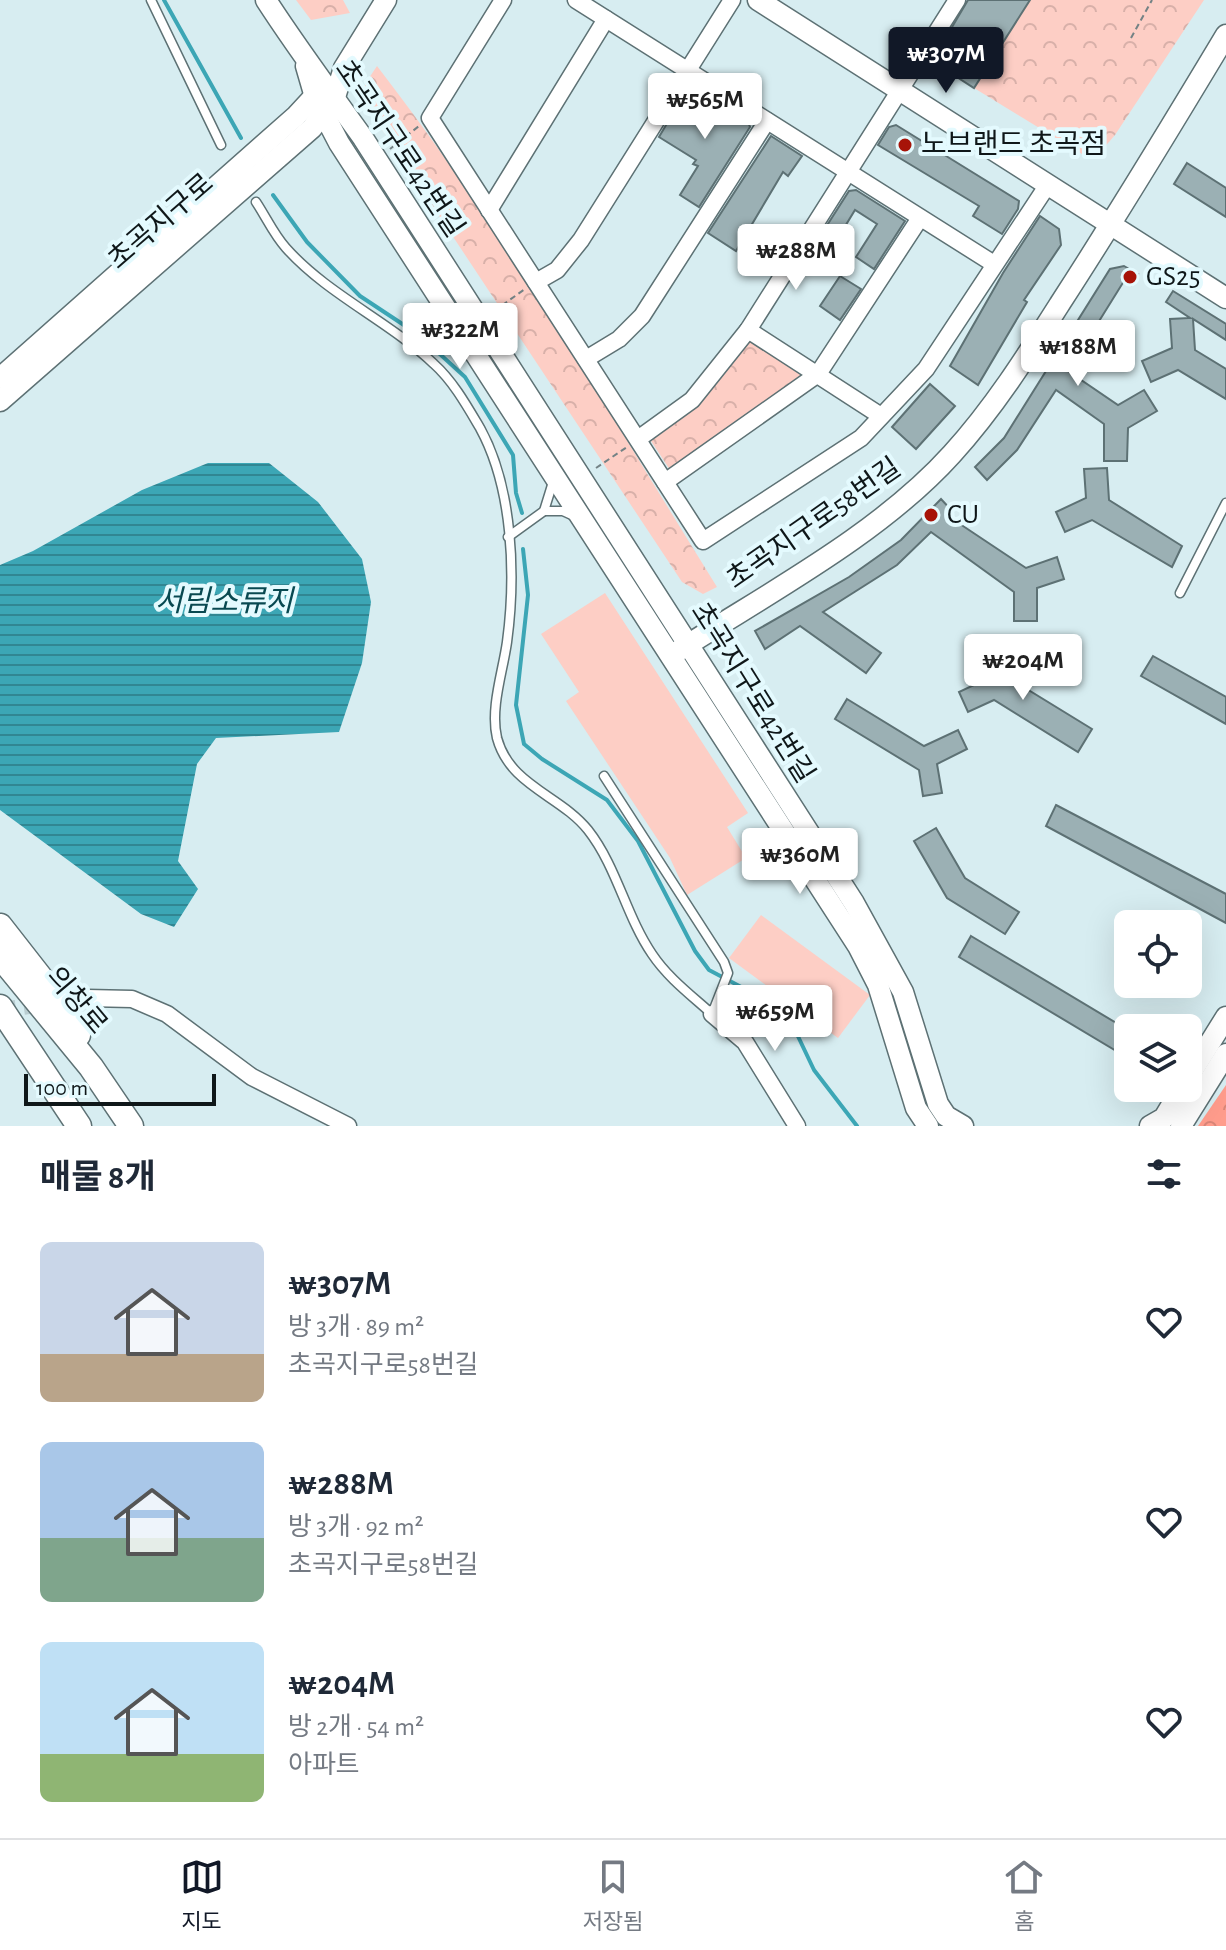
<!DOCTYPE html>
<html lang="ko">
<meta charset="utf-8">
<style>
:root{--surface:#fff;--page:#f2f2f3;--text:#1f2937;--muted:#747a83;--line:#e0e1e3;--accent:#111827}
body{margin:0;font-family:"Alegreya Sans","Noto Sans KR",sans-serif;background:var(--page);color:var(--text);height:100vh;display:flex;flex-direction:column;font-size:30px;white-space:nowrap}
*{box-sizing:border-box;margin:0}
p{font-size:26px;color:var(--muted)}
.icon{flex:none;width:44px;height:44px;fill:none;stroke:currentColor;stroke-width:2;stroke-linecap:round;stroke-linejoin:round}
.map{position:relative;height:1126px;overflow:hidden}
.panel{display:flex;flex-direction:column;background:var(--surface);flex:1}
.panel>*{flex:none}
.buttons{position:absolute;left:1114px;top:910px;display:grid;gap:16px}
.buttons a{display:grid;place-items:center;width:88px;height:88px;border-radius:12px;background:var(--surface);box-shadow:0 8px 32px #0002;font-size:40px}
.scale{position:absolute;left:24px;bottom:20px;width:192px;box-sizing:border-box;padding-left:8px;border:4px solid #0f1719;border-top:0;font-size:22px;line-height:28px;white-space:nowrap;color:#0f1719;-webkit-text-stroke:6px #e4fafe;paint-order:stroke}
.price{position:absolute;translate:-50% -68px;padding:0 18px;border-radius:8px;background:#fff;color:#222;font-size:26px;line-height:52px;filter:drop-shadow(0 2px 4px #0008)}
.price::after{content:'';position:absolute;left:50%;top:48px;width:24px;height:18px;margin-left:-12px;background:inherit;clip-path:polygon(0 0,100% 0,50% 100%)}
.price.on{background:var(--accent);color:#fff}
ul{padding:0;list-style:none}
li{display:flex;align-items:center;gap:24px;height:200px;padding:0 40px}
li span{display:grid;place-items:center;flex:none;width:224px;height:160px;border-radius:12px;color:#555}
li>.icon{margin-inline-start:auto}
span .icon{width:96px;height:96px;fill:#fffc;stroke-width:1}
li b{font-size:34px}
h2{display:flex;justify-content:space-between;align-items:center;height:96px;padding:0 40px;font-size:34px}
.tab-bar{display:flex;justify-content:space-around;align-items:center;height:112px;border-top:2px solid var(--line);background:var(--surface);font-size:22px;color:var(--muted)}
.tab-bar a{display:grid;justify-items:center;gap:4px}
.tab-bar .on{color:var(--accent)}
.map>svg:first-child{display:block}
.forest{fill:url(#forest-crowns)}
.park{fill:url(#park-crowns)}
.pitch{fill:#fdcec5}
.water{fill:url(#water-rules)}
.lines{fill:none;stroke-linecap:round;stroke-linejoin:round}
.stream{stroke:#3ca6b5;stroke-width:4}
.building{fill:#9bb0b4;stroke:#5d7174;stroke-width:2}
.minor-tunnel{stroke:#b9cdd1;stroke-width:16;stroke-dasharray:16 8;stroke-linecap:butt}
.service-casing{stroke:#5d7174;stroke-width:11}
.minor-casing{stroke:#5d7174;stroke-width:19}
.tertiary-casing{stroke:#5d7174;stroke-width:23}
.primary-casing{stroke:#5d7174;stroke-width:27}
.path{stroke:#738285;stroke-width:2;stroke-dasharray:6 4;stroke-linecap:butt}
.service{stroke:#fff;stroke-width:8}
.minor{stroke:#fff;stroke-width:16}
.tertiary{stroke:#fff;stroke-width:20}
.primary{stroke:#fff;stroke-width:24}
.poi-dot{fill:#a71308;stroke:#e4fafe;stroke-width:3}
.labels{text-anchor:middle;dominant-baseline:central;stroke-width:8;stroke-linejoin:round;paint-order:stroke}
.poi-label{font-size:28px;fill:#0f1719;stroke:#e4fafe;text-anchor:start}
.street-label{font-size:28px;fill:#0f1719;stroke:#e4fafe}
.water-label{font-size:30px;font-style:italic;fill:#084951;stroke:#e4fafe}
</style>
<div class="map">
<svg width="1226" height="1126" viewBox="0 0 1226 1126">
<defs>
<pattern id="forest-crowns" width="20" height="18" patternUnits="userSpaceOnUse" patternTransform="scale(2)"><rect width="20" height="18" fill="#ff9c8c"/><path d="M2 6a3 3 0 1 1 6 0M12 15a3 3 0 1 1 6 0" fill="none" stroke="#d98678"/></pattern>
<pattern id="park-crowns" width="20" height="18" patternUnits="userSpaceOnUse" patternTransform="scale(2)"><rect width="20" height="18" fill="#fdcec5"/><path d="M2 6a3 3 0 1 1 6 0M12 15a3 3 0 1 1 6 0" fill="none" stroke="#d8b0a9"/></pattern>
<pattern id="water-rules" width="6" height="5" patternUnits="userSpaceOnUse" patternTransform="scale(2)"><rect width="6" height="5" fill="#3ca6b5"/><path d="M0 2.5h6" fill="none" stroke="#318692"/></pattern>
</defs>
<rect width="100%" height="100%" fill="#d7edf1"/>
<polygon class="forest" points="1226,1085 1226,1126 1198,1126"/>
<g class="park">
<polygon points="296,0 343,0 350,13 311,20"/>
<polygon points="1030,0 1204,0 1115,135 1102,150 1082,154 974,88"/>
<path d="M377 66C504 230 608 412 717 587L703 594 682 582 365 104V84Z"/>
<polygon points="749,338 805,374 672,473 651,441 703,397"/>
</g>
<g class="pitch">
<polygon points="605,593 748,813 727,827 746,858 687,895 670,858 566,701 579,692 541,634"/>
<polygon points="761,915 870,995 838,1038 729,958"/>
</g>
<polygon class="water" points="208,463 269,463 318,502 362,559 371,602 362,663 339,732 216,738 197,764 178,861 198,889 174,927 141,914 0,810 0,565 33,551 142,490"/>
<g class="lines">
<g class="stream">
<polyline points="164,0 241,138"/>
<polyline points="273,195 307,242 360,296 419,335 465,377 513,455 516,493 522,513"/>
<polyline points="523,549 528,595 516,705 524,744 542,759 607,800 638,841 695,951 709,970 762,998 795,1030 814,1070 857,1126"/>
</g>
</g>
<g class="building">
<polygon points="968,0 1030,0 974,88 932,61"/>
<polygon points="696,89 748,122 750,127 699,207 680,195 698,166 693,164 696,160 659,137 672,115 678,118"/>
<polygon points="896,125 1019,201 1018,209 1002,234 973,216 979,206 878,145 889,127"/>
<polygon points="771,136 802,156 788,176 783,172 736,251 708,233"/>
<polygon points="1187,163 1226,188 1226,217 1174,184"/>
<polygon points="856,190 905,221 874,269 856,257 877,224 855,210 838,238 847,243 832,266 810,252 849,191"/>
<polygon points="1040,216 1059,229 1061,245 1024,300 1027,302 978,385 950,366 1003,273"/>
<polygon points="1124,266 1138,274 1131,285 1124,281 1068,371 1118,405 1144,390 1157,411 1128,428 1127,461 1104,461 1104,424 1056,390 1017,450 987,480 975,467 1004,438 1110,269"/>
<polygon points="840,276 861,289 840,320 820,306"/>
<polygon points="1173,291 1226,324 1226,340 1193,319 1195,350 1226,369 1226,399 1178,370 1151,382 1142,361 1172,348 1170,319 1190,318 1166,302"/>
<polygon points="930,384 955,406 916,449 892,427"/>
<polygon points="1107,468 1109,500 1182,546 1172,567 1092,520 1065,532 1056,512 1086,498 1084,469"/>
<polygon points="941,499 953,512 948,516 1026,568 1057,557 1064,579 1037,588 1037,621 1014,621 1014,592 931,532 897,565 823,612 881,653 866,673 800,626 765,649 755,631 849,577 901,540"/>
<polygon points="1009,648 1012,680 1092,729 1078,752 994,700 968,712 959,692 989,678 986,650"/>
<polygon points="1153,656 1226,697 1226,724 1141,676"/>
<polygon points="847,699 924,746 958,730 967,749 937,764 942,793 923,796 919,770 835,719"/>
<polygon points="1056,805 1226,894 1226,923 1046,826"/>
<polygon points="936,828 965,878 1019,912 1005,934 947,898 914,841"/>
<polygon points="971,936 1128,1030 1128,1058 959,957"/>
</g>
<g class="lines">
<polyline class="minor-tunnel" points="0,1010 87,998"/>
<defs>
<g id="service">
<polyline points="151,0 221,145"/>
<path d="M256 202C266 217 274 235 286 248 328 295 389 321 434 364 453 381 467 406 480 428 513 488 516 575 507 642 503 671 490 708 497 738 510 786 560 795 588 830 617 867 626 916 652 954 668 978 691 995 712 1014L728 973 724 962 604 776"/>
<polyline points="544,511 563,511 574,516"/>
<polyline points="508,537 544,511 553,482"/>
<polyline points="1180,593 1226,503"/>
</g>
<g id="minor">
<polyline points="503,0 430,118 703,541 861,438 926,369 1047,186"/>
<polyline points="576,0 994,264"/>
<polyline points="489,210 606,19"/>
<polyline points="536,282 557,270 581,240 732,0"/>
<polyline points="748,330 881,416"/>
<polyline points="586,359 619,339 642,316 767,121"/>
<polyline points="638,439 692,400 748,330 957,0"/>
<polyline points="665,482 818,374 920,218"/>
<polyline points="87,998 132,999 167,1014 252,1077 348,1126"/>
<polyline points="712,1014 745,1042 797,1126"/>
</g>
<g id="tertiary">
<path d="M266 0C297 48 330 92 363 138L854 903 903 992 938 1104 946 1116 963 1126"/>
<polyline points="758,0 1226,298"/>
<polyline points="306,66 315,97 339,143 858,946 878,985 916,1108 928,1126"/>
<polyline points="0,378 296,116 321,89"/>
<polyline points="0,401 312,128 335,97 344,68 386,0"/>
<path d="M678 651C768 593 880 534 952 454 994 408 1028 354 1061 302 1118 214 1172 125 1226 35"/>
<polyline points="1188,1078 1226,1017"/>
<polyline points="1150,1126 1164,1118 1182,1088"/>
<polyline points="1181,1126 1226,1054"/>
</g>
<g id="primary">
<polyline points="0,926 68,1013 78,1035"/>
<polyline points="0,956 91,1067 131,1126"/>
<polyline points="0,1007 79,1126"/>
</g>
</defs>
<use href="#service" class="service-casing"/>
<use href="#minor" class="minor-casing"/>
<use href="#tertiary" class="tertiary-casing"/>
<use href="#primary" class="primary-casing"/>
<g class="path">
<polyline points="1131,38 1152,0"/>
<polyline points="390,149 419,126"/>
<polyline points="494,311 525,289"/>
<polyline points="596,468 627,447"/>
</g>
<use href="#service" class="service"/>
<use href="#minor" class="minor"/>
<use href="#tertiary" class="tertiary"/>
<use href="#primary" class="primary"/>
</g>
<g class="poi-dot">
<circle cx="905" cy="145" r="8"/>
<circle cx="1130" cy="277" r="8"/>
<circle cx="931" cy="515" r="8"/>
</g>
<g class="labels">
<g class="poi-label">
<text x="921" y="145">노브랜드 초곡점</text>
<text x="1146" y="277">GS25</text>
<text x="947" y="515">CU</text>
</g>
<g class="street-label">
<text transform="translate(399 149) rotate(56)">초곡지구로42번길</text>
<text transform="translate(161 222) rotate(-41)">초곡지구로</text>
<text transform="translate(814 524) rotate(-35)">초곡지구로58번길</text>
<text transform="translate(752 693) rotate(58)">초곡지구로42번길</text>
<text transform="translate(76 1001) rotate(50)">의창로</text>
</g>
<g class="water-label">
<text x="224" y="602">서림소류지</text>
</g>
</g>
</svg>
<div class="buttons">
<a><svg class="icon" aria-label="locate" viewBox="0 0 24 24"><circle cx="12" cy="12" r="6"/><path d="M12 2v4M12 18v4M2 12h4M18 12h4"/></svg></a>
<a><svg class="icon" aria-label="layers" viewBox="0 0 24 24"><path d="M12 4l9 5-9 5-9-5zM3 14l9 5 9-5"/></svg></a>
</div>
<div class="scale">100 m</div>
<b class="price on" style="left:946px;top:95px">₩307M</b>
<b class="price" style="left:705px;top:141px">₩565M</b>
<b class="price" style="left:796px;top:292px">₩288M</b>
<b class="price" style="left:460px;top:371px">₩322M</b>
<b class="price" style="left:1078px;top:388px">₩188M</b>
<b class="price" style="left:1023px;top:702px">₩204M</b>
<b class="price" style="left:800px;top:896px">₩360M</b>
<b class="price" style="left:775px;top:1053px">₩659M</b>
</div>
<section class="panel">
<h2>매물 8개<svg class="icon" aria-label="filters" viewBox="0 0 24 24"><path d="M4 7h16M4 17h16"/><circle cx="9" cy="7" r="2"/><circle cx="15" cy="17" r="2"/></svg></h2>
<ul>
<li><span style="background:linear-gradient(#c9d6e8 70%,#b9a48a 0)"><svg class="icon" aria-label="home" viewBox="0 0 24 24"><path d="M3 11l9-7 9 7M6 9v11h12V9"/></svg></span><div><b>₩307M</b><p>방 3개 · 89 m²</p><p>초곡지구로58번길</p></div><svg class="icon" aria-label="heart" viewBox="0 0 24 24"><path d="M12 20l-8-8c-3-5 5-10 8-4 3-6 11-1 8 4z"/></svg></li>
<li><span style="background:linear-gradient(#a9c7e8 60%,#7fa58c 0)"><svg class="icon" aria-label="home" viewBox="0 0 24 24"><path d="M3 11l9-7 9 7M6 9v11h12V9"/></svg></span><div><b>₩288M</b><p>방 3개 · 92 m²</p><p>초곡지구로58번길</p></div><svg class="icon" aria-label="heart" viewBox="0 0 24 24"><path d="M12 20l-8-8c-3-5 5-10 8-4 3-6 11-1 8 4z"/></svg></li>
<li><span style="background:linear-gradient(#bfe0f5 70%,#8fb573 0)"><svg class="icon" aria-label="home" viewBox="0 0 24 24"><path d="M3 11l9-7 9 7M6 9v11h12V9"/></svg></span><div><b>₩204M</b><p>방 2개 · 54 m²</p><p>아파트</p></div><svg class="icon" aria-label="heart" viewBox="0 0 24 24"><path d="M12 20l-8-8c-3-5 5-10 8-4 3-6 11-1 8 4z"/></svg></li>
</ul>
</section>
<nav class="tab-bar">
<a class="on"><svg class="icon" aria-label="map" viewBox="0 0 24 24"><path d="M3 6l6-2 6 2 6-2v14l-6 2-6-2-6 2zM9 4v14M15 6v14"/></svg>지도</a>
<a><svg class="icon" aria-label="saved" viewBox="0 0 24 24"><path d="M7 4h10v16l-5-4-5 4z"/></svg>저장됨</a>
<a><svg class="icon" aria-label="home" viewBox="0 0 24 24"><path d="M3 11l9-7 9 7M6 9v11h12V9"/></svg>홈</a>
</nav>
